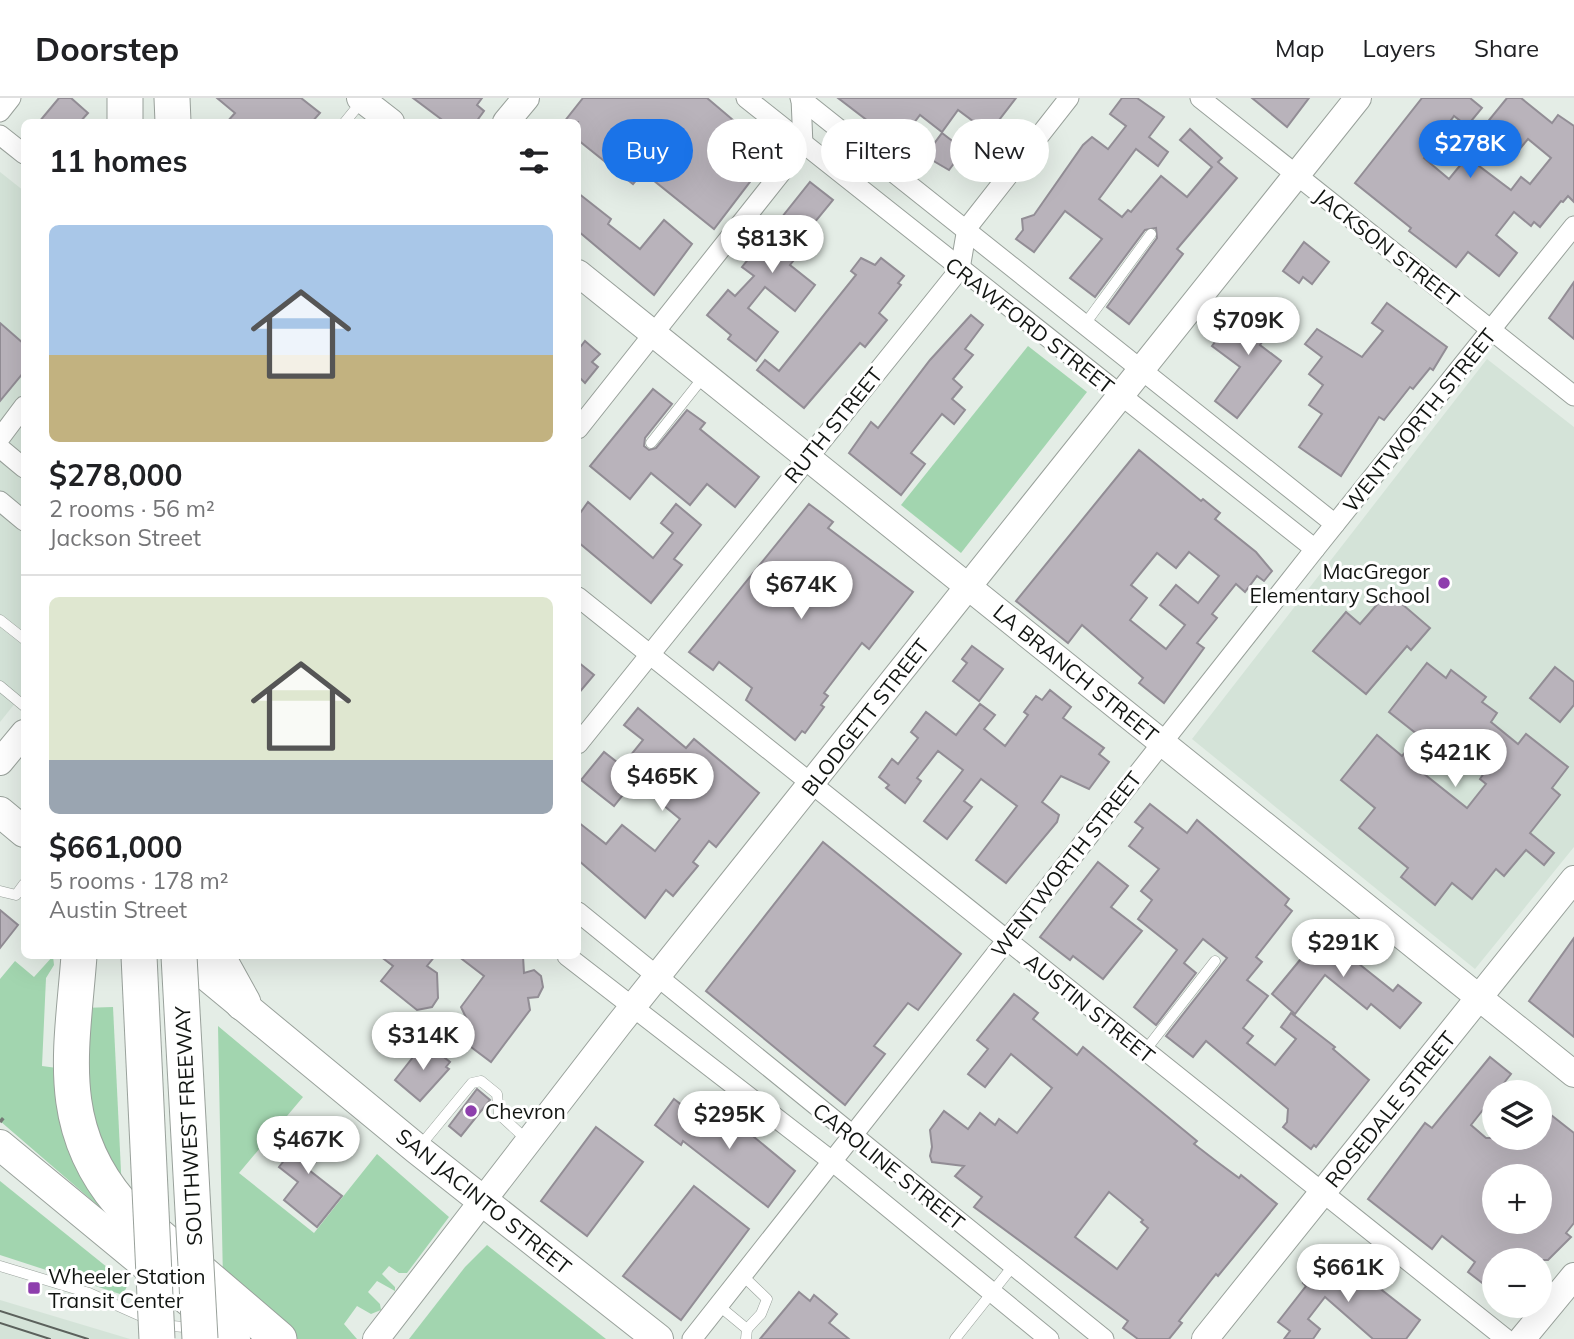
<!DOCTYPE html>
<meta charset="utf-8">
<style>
:root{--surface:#fff;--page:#f2f2f2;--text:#202124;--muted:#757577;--line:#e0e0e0;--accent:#1a73e8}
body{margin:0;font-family:Mulish,sans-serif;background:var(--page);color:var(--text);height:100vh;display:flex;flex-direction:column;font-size:26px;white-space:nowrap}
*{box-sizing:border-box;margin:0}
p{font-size:23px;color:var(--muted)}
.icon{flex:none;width:38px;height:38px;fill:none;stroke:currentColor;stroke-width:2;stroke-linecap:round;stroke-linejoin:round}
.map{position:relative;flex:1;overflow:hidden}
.panel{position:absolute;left:21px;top:21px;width:560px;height:840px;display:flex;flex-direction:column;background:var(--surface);border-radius:10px;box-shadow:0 7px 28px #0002}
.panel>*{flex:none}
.guide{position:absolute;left:602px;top:21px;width:665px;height:63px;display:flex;gap:14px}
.controls{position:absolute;left:1482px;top:982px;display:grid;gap:14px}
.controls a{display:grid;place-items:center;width:70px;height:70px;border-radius:50%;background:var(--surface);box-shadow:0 7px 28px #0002;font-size:35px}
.price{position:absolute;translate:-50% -60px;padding:0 16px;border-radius:24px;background:#fff;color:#222;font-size:23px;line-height:46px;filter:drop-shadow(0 2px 4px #0008)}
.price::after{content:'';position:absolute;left:50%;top:42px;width:21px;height:16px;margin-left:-10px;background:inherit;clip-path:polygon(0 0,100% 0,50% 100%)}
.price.active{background:var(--accent);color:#fff}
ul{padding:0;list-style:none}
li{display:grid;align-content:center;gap:14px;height:371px;padding:0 28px}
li+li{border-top:2px solid var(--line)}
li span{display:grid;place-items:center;height:217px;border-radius:10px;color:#555}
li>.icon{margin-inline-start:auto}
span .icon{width:126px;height:126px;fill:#fffc;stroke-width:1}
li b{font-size:30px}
h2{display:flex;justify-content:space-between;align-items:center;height:84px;padding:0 28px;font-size:30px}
.tag{padding:0 24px;border-radius:32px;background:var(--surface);box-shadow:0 7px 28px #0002;font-size:24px;line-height:63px}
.tag.active{background:var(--accent);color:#fff}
header{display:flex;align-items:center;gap:42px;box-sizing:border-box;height:98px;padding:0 35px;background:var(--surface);border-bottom:2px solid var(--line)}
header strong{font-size:33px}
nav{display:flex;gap:38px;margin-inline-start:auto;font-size:24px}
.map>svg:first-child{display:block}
.built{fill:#d4e3d8}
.grass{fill:#a2d5af}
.building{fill:#b9b3bb;stroke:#928d95;stroke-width:2;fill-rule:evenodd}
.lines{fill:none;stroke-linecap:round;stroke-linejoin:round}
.lane-casing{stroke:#99a19b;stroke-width:11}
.street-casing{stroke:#99a19b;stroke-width:21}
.secondary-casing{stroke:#99a19b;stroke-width:28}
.primary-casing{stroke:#99a19b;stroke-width:32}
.highway-casing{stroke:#99a19b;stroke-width:37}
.path{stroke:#757b76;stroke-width:3.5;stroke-dasharray:5 5;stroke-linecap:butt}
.lane{stroke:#fff;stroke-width:10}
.street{stroke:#fff;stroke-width:19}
.secondary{stroke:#fff;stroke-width:26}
.primary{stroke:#fff;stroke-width:30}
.highway{stroke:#fff;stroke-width:35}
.tram{stroke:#5b615c;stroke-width:2}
.highway-bridge-casing{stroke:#99a19b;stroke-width:37;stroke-linecap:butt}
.highway-bridge{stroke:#fff;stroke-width:35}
.poi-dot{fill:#8e3ead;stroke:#fff;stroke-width:2.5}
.labels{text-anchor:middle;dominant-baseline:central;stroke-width:6;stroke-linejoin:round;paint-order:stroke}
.street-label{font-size:21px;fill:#121512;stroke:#fff}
.poi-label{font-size:21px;fill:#121512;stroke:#fff;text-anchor:start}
</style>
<header>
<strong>Doorstep</strong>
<nav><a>Map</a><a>Layers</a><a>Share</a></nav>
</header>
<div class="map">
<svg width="1574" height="1241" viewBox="0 0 1574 1241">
<rect width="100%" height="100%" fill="#e4ede6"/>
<g class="built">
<polygon points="0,74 24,93 24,594 0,624"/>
<polygon points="1487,261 1574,329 1574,749 1475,871 1192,641"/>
<polygon points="0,1202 130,1241 0,1241"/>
</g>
<g class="grass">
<polygon points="1028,248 1087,294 961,455 901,407"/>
<polygon points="53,858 54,867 46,880 42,968 57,970 124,1130 0,1023 0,881 15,863 34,879"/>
<polygon points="113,909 122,1094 82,1025 82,910"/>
<polygon points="218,928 303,999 239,1075 314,1135 377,1056 449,1119 407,1175 399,1175 389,1168 382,1176 395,1189 395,1193 377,1183 368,1194 380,1206 381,1212 371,1216 357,1208 344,1226 357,1241 296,1241 223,1183"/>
<polygon points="0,1083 128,1186 123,1197 0,1157"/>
<polygon points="487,1147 606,1241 409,1241 465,1169"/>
</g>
<g class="building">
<polygon points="59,0 71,0 88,15 80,24 39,24"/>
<polygon points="217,0 301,0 320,15 312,24 227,24 235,15"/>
<polygon points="413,0 482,0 477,7 484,13 476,24 445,24"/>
<polygon points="583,0 707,0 772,55 714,131 643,74 633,86 578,42 578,24 564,24"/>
<polygon points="838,0 1016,0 989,35 958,12 942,34 920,17 898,46"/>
<polygon points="1122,0 1137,0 1164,19 1149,39 1168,54 1158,68 1136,51 1099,101 1122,119 1128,112 1131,114 1161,78 1187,99 1212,69 1180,42 1190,31 1222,60 1218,64 1237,80 1177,151 1183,156 1129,226 1107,209 1157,140 1156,130 1145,132 1095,199 1070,180 1102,141 1065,113 1034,154 1016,141 1023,132 1022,121 1034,117 1083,47 1092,39 1108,51 1126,28 1110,16"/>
<polygon points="1252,0 1309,0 1287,29"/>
<polygon points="1422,0 1470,0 1482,10 1467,28 1454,18 1424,60 1449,81 1467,59 1511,92 1521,79 1530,86 1551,60 1528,41 1518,53 1485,27 1507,0 1521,0 1552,25 1558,17 1574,28 1574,104 1568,98 1563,104 1561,103 1540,129 1534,124 1531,128 1514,114 1496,137 1517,155 1499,178 1468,154 1456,169 1409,133 1411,130 1355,85"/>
<polygon points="942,35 964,52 949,72 925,58"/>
<polygon points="810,84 833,102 800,142 806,147 790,167 815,187 795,213 765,189 748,210 778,234 756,263 728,241 731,237 707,217 728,192 735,198 754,178 742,169"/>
<polygon points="578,95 611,121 608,126 640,151 664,122 692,146 654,197 578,133"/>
<polygon points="1304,144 1329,164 1312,186 1303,179 1299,185 1283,173"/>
<polygon points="861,160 875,167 881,160 904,178 898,185 901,187 879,215 887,222 865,249 860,245 804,310 757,272 765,262 779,273 856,177 851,173"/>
<polygon points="1574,184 1574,241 1549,220"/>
<polygon points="1261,201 1282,217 1260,247 1281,263 1237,320 1215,303 1240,269 1212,248 1230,224 1238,231"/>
<polygon points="1387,205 1447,249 1433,272 1430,270 1413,291 1410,289 1384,322 1379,319 1341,378 1299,349 1322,316 1309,307 1323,287 1309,276 1322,259 1305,246 1317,231 1362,259 1383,233 1372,225"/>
<polygon points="971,217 983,227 965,251 973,257 953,281 962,289 952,301 965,312 954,326 942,316 911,355 925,366 901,397 849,355 871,324 878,330 930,262"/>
<polygon points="0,225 24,246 24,274 0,303"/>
<polygon points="585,243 600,256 592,264 598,269 585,285 580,280 578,283 578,252"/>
<polygon points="653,291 672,306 645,340 644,348 649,352 656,350 687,312 705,325 700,331 759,379 735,409 707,386 690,407 651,375 630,401 590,368"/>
<path d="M1139 352 1201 403 1203 401 1220 415 1215 421 1256 454 1272 473 1264 483 1257 478 1245 494 1236 486 1212 516 1217 520 1197 545 1204 550 1164 605 1139 585 1143 580 1082 527 1068 545 1016 503ZM1189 454 1219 478 1198 505 1176 487 1160 507 1185 527 1166 551 1130 522 1147 500 1131 487 1157 455 1176 470Z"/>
<polygon points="588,404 653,460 673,435 661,425 676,406 701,427 674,461 682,467 651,505 578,444 578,418"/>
<polygon points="809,406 833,424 828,430 913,494 869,551 862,545 824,595 828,598 821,607 824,609 805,635 802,633 795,642 746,602 752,590 719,564 713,572 689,554"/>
<polygon points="1388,494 1430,530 1411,552 1407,548 1366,596 1313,553 1346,514 1360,526"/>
<polygon points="972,548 1003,571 979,603 953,583 967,565 962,561"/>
<polygon points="578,564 594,577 578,596"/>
<path d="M1427 565 1446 580 1451 572 1486 599 1482 604 1497 615 1491 624 1518 646 1526 636 1568 669 1552 690 1560 697 1530 735 1554 755 1544 767 1526 752 1504 778 1496 771 1472 801 1452 785 1435 807 1401 779 1408 770 1359 730 1375 710 1341 682 1377 637 1402 658 1418 637 1389 614ZM1449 643 1486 672 1480 681 1486 686 1467 710 1423 675Z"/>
<polygon points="1555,569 1574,584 1574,607 1560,624 1530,600"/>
<polygon points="1050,592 1071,609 1063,620 1104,650 1099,656 1109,664 1089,691 1061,678 1042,704 1059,717 1057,724 1006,785 976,762 1017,708 981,681 964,703 972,709 947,741 924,723 963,672 938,653 917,680 921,683 905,705 886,690 889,687 879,679 892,661 898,666 918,640 911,634 926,614 956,637 980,606 995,617 984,631 1005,648 1028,617 1024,614 1036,598 1042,602"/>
<polygon points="638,610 686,650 694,641 759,695 716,749 709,743 693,764 698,768 673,798 666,792 645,820 578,762 578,724 606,746 622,727 655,753 680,721 634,683 614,708 581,682 604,654 622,668 643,642 624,627"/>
<polygon points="1150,706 1187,735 1197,722 1289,801 1285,807 1292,813 1256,859 1262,864 1247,882 1268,898 1243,930 1253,938 1247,945 1275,967 1296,941 1281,929 1291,915 1335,949 1333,951 1369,982 1316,1049 1314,1047 1311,1051 1283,1029 1287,1024 1288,1011 1206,943 1193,959 1166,938 1227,860 1203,841 1184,865 1196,875 1156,927 1134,909 1177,852 1138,821 1152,802 1141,793 1159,771 1129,748 1143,730 1135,724"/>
<polygon points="823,744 961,856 918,912 908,905 874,948 885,956 845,1007 706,893"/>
<polygon points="1098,764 1128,788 1111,809 1142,833 1103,881 1073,858 1070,862 1040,839"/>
<polygon points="0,812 18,827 0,850"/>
<polygon points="1332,823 1355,842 1344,854 1393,893 1398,887 1421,905 1400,930 1371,906 1367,911 1325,877 1295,916 1272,896"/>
<polygon points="1574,840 1574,939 1529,903"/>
<polygon points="380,858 435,858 427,868 437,875 438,900 432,909 417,912 381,883 393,868"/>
<polygon points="458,858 523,858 524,875 534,872 541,878 543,889 538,899 528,900 530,912 491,964 471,949 470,928 461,909 484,878"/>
<path d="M1014 896 1038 915 1033 921 1077 957 1083 949 1197 1043 1194 1046 1216 1063 1239 1080 1241 1077 1277 1106 1218 1178 1216 1176 1179 1223 1182 1225 1169 1241H1138L1123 1230 1128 1223 974 1109 982 1099 955 1078 964 1068 932 1064 930 1058 932 1049 930 1032 944 1013 968 1031 980 1015 995 1027 999 1021 1017 1035 1052 990 1011 956 985 989 968 976 988 951 977 942ZM1109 1094 1143 1122 1141 1124 1148 1130 1117 1171 1075 1139Z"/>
<polygon points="425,944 450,964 446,969 449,971 420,1003 395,982"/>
<path d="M1490 959 1511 976 1471 1027 1486 1040H1540V1013L1549 1020 1551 1017 1574 1035V1125L1566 1135 1571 1139 1548 1162H1494V1194L1468 1174 1475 1164 1442 1138 1432 1151 1368 1101 1425 1025 1432 1030ZM1494 1078H1540V1124H1494Z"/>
<polygon points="477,991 490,1002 461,1038 449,1028"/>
<polygon points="674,1001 713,1031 725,1015 795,1073 768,1109 683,1043 681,1047 655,1027"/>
<polygon points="303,1024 330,1046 309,1072 342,1098 317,1129 284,1102 298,1084 279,1069 294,1050 286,1044"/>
<polygon points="596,1029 643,1064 587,1138 541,1103"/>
<polygon points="694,1088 749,1131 681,1222 623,1178"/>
<polygon points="1332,1153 1420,1222 1406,1241 1373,1241 1325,1199 1308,1221 1320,1231 1313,1241 1284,1241 1290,1233 1278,1224 1306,1188 1303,1185"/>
<polygon points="799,1194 810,1203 814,1197 837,1216 829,1225 849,1241 760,1241"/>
</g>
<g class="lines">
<defs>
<g id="lane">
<polyline points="345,24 362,3"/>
<polyline points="1085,226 1151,136"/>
<polyline points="651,345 705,277"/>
<polyline points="0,522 24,541"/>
<polyline points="0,588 24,608"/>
<polyline points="0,793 16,797 24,786"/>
<polyline points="1144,954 1215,863"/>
<polyline points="420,1048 472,985 481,983 497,996 499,1016 527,1042"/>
<polyline points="0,1168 89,1195 161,1227 195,1230"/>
<polyline points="742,1177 767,1201 761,1216 747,1231"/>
<polyline points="718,1207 747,1231 746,1241"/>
<polyline points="955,1241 1013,1168"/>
</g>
<g id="street">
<polyline points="746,0 1315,451"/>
<polyline points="800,0 1335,426"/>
<polyline points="1200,0 1574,298"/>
<polyline points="0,14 11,0"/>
<polyline points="0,37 24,56"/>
<polyline points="578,331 803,47 801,0"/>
<polyline points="0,340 24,308"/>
<polyline points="0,350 24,370"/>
<polyline points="0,403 24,423"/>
<polyline points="578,499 1506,1241"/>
<polyline points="578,646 960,171 967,130 1069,0"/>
<polyline points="578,814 1104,1241"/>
<polyline points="567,858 833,1064 1049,1241"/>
<polyline points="692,1241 1315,451 1574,128"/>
</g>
<g id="secondary">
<polyline points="360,0 391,24"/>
<polyline points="506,24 526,0"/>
<polyline points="578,175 1574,976"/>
<polyline points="0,664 24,635"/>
<polyline points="376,1241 619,926 1358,0"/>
<polyline points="1205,1241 1574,781"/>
<polyline points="1522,1241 1574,1178"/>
</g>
<g id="primary">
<polyline points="0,714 24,734"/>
<polyline points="183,858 417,1051 658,1241"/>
<polyline points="0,1047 235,1241"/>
</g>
<g id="highway">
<polyline points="125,0 125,24"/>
<polyline points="172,0 173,24"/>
<path d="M79 858C72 951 54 1027 120 1105L279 1241"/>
<polyline points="217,858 243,905"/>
</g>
</defs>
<use href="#lane" class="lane-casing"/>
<use href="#street" class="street-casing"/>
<use href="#secondary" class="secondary-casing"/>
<use href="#primary" class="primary-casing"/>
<use href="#highway" class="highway-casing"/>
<polyline class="path" points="0,1024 6,1017"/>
<use href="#lane" class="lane"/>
<use href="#street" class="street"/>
<use href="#secondary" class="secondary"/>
<use href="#primary" class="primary"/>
<use href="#highway" class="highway"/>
<g class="tram">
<polyline points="0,1213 88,1241"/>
<polyline points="0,1225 50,1241"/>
</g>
<defs>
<g id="highway-bridge">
<polyline points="139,858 157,1241"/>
<polyline points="179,858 200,1241"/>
</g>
</defs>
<use href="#highway-bridge" class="highway-bridge-casing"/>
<use href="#highway-bridge" class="highway-bridge"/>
</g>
<g class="poi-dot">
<circle cx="1444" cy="485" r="7"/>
<circle cx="471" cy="1013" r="7"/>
<rect x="27" y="1183" width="14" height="14" rx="3.5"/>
</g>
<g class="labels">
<g class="street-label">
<text transform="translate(1387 149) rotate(38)">JACKSON STREET</text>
<text transform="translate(1030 227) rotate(38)">CRAWFORD STREET</text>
<text transform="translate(1419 322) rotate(-51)">WENTWORTH STREET</text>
<text transform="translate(833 327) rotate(-51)">RUTH STREET</text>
<text transform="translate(1076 575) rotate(39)">LA BRANCH STREET</text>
<text transform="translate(865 619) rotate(-52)">BLODGETT STREET</text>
<text transform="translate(1066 766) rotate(-52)">WENTWORTH STREET</text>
<text transform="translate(1090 910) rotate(39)">AUSTIN STREET</text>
<text transform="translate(1390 1011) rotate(-51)">ROSEDALE STREET</text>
<text transform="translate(188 1028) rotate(-93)">SOUTHWEST FREEWAY</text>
<text transform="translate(889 1068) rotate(39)">CAROLINE STREET</text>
<text transform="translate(484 1103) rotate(39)">SAN JACINTO STREET</text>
</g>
<g class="poi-label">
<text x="1430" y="473" text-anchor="end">MacGregor<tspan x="1430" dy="24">Elementary School</tspan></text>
<text x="485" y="1013">Chevron</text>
<text x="48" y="1178">Wheeler Station<tspan x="48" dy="24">Transit Center</tspan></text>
</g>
</g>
</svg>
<div class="controls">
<a><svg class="icon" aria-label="layers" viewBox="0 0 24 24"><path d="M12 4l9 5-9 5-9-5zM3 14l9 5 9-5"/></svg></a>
<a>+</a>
<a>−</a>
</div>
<b class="price active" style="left:1470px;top:82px">$278K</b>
<b class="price" style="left:772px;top:177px">$813K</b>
<b class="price" style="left:1248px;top:259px">$709K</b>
<b class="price" style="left:801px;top:523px">$674K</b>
<b class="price" style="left:1455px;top:691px">$421K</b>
<b class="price" style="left:662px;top:715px">$465K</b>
<b class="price" style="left:1343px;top:881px">$291K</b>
<b class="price" style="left:423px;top:974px">$314K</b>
<b class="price" style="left:729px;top:1053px">$295K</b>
<b class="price" style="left:308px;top:1078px">$467K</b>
<b class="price" style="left:1348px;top:1206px">$661K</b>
<div class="guide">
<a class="tag active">Buy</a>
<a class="tag">Rent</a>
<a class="tag">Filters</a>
<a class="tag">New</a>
</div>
<section class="panel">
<h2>11 homes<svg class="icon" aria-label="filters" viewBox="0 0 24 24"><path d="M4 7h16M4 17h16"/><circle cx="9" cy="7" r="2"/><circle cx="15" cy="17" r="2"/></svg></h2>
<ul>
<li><span style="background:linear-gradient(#a9c7e8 60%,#c2b280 0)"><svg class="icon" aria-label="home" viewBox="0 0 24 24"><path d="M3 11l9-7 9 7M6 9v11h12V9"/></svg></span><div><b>$278,000</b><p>2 rooms · 56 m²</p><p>Jackson Street</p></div></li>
<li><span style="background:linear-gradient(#dfe7d0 75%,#9aa5b1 0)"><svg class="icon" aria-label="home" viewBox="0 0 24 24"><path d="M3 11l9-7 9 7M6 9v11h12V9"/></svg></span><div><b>$661,000</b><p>5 rooms · 178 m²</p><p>Austin Street</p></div></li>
</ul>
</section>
</div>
